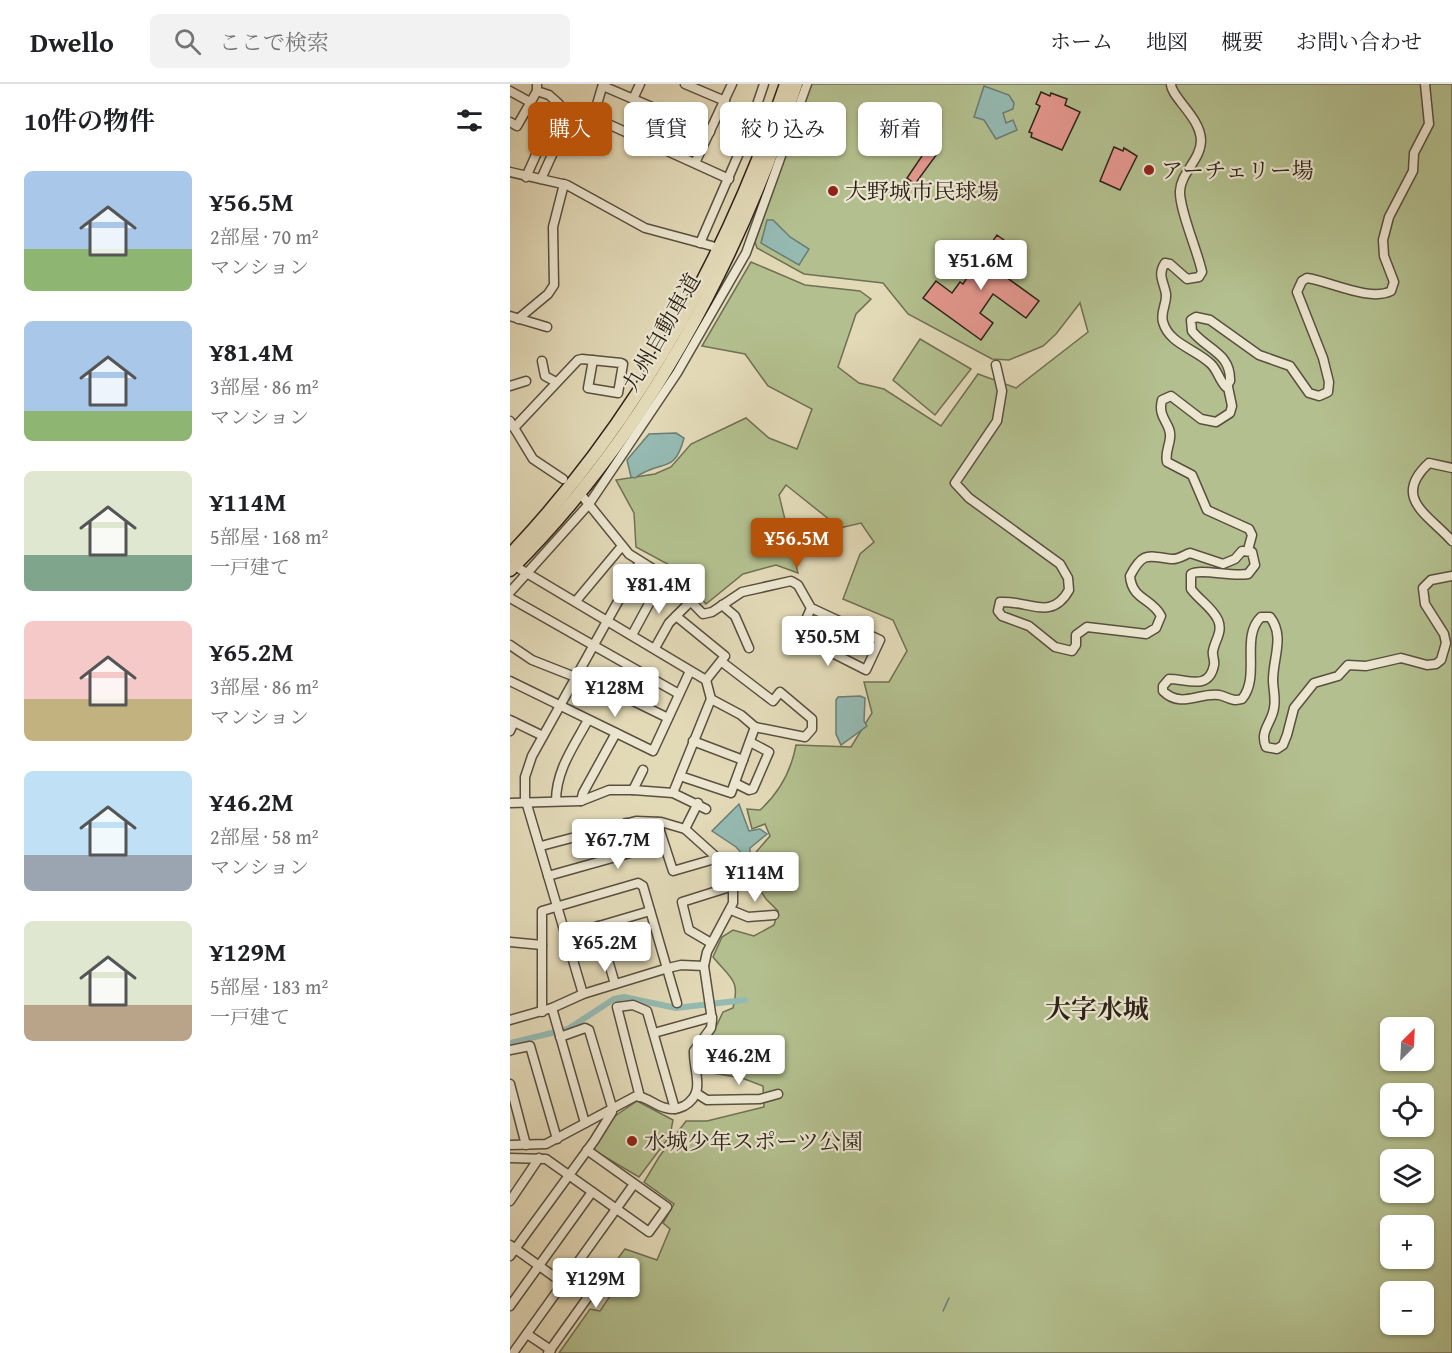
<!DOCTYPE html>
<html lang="ja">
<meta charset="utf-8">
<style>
:root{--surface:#fff;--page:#f2f2f2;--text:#202124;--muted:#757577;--line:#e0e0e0;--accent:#b45309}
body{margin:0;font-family:"Gentium Book Plus","Noto Serif JP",serif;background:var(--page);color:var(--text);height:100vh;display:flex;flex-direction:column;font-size:22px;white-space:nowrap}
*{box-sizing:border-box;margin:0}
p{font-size:20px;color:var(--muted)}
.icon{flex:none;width:33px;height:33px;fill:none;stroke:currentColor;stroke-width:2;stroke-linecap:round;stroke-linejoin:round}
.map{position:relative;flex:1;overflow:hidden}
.sheet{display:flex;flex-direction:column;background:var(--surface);width:510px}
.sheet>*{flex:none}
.top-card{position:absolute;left:18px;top:18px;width:570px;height:54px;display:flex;gap:12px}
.needle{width:39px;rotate:24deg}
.tools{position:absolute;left:870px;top:933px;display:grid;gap:12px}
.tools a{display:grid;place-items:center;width:54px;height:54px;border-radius:9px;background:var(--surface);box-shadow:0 2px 4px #0004;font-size:30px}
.price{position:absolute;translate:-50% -51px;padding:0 14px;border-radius:6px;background:#fff;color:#222;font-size:20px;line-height:39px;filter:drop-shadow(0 2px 3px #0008)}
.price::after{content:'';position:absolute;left:50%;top:36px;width:18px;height:14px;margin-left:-9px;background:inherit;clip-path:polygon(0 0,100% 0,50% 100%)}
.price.current{background:var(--accent);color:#fff}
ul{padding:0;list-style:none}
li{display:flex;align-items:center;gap:18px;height:150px;padding:0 24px}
li span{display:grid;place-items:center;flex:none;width:168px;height:120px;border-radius:9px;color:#555}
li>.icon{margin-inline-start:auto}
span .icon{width:72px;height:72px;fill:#fffc;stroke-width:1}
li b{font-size:26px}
h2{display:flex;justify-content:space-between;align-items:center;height:72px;padding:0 24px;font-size:26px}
.chip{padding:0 21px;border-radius:9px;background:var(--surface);box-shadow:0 2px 4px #0004;font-size:21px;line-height:54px}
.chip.current{background:var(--accent);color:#fff}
header{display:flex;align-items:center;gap:36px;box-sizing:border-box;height:84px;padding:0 30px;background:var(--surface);border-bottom:2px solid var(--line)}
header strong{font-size:28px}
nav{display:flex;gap:33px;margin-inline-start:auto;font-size:21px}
.search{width:420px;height:54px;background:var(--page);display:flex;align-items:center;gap:15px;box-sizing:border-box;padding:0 21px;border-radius:9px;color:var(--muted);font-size:22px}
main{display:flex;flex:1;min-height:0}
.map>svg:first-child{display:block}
.green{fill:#b3bf8e;stroke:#707054;stroke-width:1.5;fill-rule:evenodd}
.water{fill:#95bab2;stroke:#6b7d75;stroke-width:1.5}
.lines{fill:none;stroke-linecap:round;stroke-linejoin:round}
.stream{stroke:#6b7d75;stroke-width:1.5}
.canal{stroke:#95bab2;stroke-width:6}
.building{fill:#e5988f;stroke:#2c221a;stroke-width:1.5}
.minor-casing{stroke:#5a5041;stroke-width:11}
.highway-casing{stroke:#2c221a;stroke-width:15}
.minor{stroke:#ece6d0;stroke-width:8}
.highway{stroke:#e2d9b7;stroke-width:12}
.poi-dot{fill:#8f2418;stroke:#ece6d0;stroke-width:2}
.labels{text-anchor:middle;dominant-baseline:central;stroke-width:4.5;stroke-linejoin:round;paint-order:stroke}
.poi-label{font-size:22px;fill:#2c221a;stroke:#ece6d0;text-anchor:start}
.street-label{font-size:22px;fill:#2c221a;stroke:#ece6d0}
.quarter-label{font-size:26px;font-weight:bold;fill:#2c221a;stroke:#ece6d0}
</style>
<header>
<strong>Dwello</strong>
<div class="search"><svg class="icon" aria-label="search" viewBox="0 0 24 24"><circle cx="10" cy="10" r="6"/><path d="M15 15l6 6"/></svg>ここで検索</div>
<nav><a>ホーム</a><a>地図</a><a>概要</a><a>お問い合わせ</a></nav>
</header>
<main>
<section class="sheet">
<h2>10件の物件<svg class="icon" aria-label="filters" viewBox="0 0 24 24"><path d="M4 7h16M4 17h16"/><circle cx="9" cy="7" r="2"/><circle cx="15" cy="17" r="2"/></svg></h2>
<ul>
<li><span style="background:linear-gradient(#a9c7e8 65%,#8fb573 0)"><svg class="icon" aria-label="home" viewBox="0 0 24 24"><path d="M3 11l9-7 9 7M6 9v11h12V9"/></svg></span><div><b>¥56.5M</b><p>2部屋 · 70 m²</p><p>マンション</p></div></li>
<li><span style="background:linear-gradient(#a9c7e8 75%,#8fb573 0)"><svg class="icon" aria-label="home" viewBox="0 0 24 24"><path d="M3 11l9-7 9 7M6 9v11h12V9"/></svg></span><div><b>¥81.4M</b><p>3部屋 · 86 m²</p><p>マンション</p></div></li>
<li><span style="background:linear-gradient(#dfe7d0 70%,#7fa58c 0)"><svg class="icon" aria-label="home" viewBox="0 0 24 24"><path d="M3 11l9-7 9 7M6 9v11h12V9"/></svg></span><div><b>¥114M</b><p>5部屋 · 168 m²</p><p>一戸建て</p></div></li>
<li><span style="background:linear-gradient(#f6c9c9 65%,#c2b280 0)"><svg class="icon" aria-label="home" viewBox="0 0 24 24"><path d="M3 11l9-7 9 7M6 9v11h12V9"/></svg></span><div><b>¥65.2M</b><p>3部屋 · 86 m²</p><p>マンション</p></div></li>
<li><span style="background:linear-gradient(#bfe0f5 70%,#9aa5b1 0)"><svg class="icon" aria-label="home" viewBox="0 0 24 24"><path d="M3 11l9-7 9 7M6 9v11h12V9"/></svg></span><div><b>¥46.2M</b><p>2部屋 · 58 m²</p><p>マンション</p></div></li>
<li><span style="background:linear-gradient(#dfe7d0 70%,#b9a48a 0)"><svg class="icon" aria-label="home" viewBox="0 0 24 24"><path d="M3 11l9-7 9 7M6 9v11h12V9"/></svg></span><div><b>¥129M</b><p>5部屋 · 183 m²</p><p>一戸建て</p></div></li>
</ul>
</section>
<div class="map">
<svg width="942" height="1269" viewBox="0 0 942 1269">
<rect width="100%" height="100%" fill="#e2d9b7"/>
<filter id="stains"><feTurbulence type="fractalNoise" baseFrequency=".00333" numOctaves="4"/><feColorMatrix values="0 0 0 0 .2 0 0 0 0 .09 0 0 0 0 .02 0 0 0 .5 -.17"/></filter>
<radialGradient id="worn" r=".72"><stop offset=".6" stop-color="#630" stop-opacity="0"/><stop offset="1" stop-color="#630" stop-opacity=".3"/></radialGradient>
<g class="green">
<path d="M301 0H942V1269H49L80 1225 90 1227 107 1202 97 1189 115 1165 147 1176 160 1145 153 1139 164 1120 134 1098 149 1073 176 1037H197L254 1023 253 1002 232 994 197 988 193 970 213 928 223 924C231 895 219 893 203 873L212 853 223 846 244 852 264 841 268 827 256 815 234 782 260 752 255 740 242 745 237 725 250 726C270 708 281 688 286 661L341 663 362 629 354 598H379L397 567 383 536 333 515 350 470 364 458 351 439 330 444 276 401 269 411 288 489 266 481 233 490 196 520 165 484 126 463 124 429 106 396 145 390 161 383 181 360 236 334 259 354 287 365 302 325 258 302 235 270 192 262 241 178 295 201 350 207 361 215 346 230 328 283 349 299 374 305 431 342 468 290 506 304 578 248 570 219 546 250 533 262 499 276 482 275 398 230 373 199 294 190 247 164 245 158ZM880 944H914V976H880ZM880 1010H914V1042H880ZM880 1076H914V1108H880ZM880 1142H914V1174H880ZM880 1208H914V1240H880Z"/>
<polygon points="410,255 461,285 425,331 383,296"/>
<polygon points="127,1017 163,1036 160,1052 129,1093 85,1067 84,1062 105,1032"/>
</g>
<g class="water">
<polygon points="474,2 499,11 504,19 503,25 493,29 496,39 503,36 507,46 486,55 474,36 464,33"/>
<polygon points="257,136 263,136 280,153 299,165 289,181 251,159"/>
<path d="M166 349 174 354C164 392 152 374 125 394L121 393 117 376 139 350Z"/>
<polygon points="350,612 355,614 354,637 357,642 331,661 326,650 326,616 328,613"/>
<polygon points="229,720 239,747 250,745 257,750 240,764 240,773 237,775 226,763 202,747"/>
</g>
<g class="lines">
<polyline class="stream" points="433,1227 439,1214"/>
<polyline class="canal" points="0,959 58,945 104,915 114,913 166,924 235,916"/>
</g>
<g class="building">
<polygon points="531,8 540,12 541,9 557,15 555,21 570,28 552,66 521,53 522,49 519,48 530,22 526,20"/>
<polygon points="418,63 427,70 405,100 397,94"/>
<polygon points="604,63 613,67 614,64 627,72 610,106 590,97"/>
<polygon points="487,151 502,162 485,185 529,217 516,234 483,210 470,229 483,239 471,256 413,214 426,197 442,209 450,198 453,200 459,191 449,184 460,168 470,175"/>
</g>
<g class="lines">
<defs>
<g id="minor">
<polyline points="93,0 85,27 98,40 219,95"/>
<polyline points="175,0 215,17"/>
<path d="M661 0C661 13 690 33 691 56 691 76 671 88 670 107 669 125 688 168 692 188L689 193 677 195 660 180 655 179C647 191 654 198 656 210 657 220 650 228 653 238 659 260 686 265 701 280 708 287 709 296 716 303L720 297C721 269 697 266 682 247L681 236 686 233 700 236 749 271 780 282 799 309 809 312 818 308 819 298 813 274 787 208 792 197 797 194C819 197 860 218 881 207L884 198 874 172 873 156 879 133 903 87 904 69 919 40 915 0"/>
<polyline points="93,2 200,48"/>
<polyline points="0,7 20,18"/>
<polyline points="123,15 130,0"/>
<polyline points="0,38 7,42 27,7 27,0"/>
<polyline points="185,79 222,0"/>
<polyline points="0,88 57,101 135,144 202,162"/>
<polyline points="16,93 49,20 39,11 27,7"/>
<polyline points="31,95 58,36"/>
<polyline points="190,159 236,53 254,0"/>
<polyline points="0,232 37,243"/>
<polyline points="8,235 38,210 44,201 43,143 54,100"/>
<polyline points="32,277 35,292 46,298"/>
<path d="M486 281 492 307 487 337 445 399 459 414 550 480 558 494 559 506C541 538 519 516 490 518L488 527 492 532 519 542 545 563 562 567 566 561V551L577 543 628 549 636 550 646 544 651 532C642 514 622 516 620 492 633 467 638 472 661 475 668 476 674 471 680 469L713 480 725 475 732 467 742 468 745 481 738 490C721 493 690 484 681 490V505C689 516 702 523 708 536 713 548 705 556 703 567 702 572 705 576 704 581 699 607 677 595 659 595L653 602V607C671 625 689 608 709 611 718 613 722 618 732 615 751 592 730 553 751 533H760C775 552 763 574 763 596 763 605 766 614 764 624 762 639 749 647 756 663L767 665 773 661 777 651 784 624 804 599 828 592 838 581 856 582 891 574 917 581 926 580 931 576 936 559 934 550 915 520 913 504 921 496 942 492"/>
<polyline points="0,302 16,297"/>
<path d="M718 303 722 322 720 329 706 338 691 335 661 312 652 316C647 335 662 339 660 354 659 364 655 368 657 378L682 391 697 426 739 445 742 451 738 466"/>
<polyline points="0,337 23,375 53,395"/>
<polyline points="4,344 68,276 72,275 111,279 113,280 108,309 78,304 83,276"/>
<path d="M942 384 919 379C881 414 919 431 942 457"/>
<polyline points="73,413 119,470 159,495 193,530 202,528 232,508 281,497 288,501 301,524 370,556 356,586 289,552 301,524"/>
<polyline points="10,485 196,596 201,615 163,709"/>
<polyline points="0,508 79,420 167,289 236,169 297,0"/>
<polyline points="0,514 169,610"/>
<polyline points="66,517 112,462"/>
<polyline points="212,521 225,532 239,564"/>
<polyline points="166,532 215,572 196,596"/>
<polyline points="122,551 154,492"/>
<polyline points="0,561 22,576 111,611 158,634"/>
<polyline points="145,564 159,539 180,518"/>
<polyline points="0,597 143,667 180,587"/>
<polyline points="201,615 231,631 245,643 295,653 302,645 302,635 270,608 263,617 212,578"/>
<polyline points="0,636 33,652"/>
<polyline points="0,647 4,638"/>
<polyline points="183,657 233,676"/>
<polyline points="170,692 221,709 245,643"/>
<polyline points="225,699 239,706 243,705 259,668 240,658"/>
<polyline points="123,706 133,686"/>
<path d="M46 717C46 686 64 662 78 636"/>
<polyline points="71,717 73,709 106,649"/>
<polyline points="0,719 71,717 99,706 123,706 163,709 196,725"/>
<polyline points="147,738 163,787 208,774"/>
<polyline points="175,745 188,719"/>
<polyline points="38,792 120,769 122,765 116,739"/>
<polyline points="221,826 238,833 264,831"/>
<polyline points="88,842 105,900"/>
<polyline points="55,852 140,827"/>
<polyline points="0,858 32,861"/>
<polyline points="201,859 179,846 172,818 223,802"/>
<polyline points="73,910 15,714 15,693 22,672 130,478"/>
<polyline points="42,924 75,1039"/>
<polyline points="32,928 32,827 128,799 133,802 167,919"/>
<polyline points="0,936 42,924 73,910 158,884 171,881 194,882"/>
<polyline points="144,949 202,933"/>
<polyline points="0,966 20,962 47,1055"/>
<polyline points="0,1000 16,1061"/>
<polyline points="186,1009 197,1016 250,1015 268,1010"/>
<polyline points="130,1013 107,923 123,921 137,927 165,1025"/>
<path d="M0 1061 36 1060 126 1012C138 1013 145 1022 156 1024 162 1026 168 1025 174 1022 197 1009 183 987 184 967L201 944 202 936 194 882 197 868 223 819V804L214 780 175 745 151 738 126 737 31 762"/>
<polyline points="0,1074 36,1075 139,1148 157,1123 77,1066"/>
<polyline points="0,1117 29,1074"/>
<polyline points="0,1161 53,1199"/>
<polyline points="0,1172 84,1057 102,1028 102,1023 79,946 75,944 50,953"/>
<polyline points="0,1222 82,1108"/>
<polyline points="17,1250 41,1266"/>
<polyline points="3,1269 124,1100"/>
<polyline points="38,1269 83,1206 60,1190"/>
</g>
<g id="highway">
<path d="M0 471C128 336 216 175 276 0"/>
<path d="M0 486C135 352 227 179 286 0"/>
</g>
</defs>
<use href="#minor" class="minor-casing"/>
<use href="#highway" class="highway-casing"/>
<use href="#minor" class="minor"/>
<use href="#highway" class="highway"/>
</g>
<g class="poi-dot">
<circle cx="639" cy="86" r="6"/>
<circle cx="323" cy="107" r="6"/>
<circle cx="122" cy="1057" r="6"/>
</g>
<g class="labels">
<g class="poi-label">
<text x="651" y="86">アーチェリー場</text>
<text x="335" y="107">大野城市民球場</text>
<text x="134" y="1057">水城少年スポーツ公園</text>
</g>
<g class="street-label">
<text transform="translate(151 248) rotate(-60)">九州自動車道</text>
</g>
<g class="quarter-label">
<text x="587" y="924">大字水城</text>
</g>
</g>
<rect width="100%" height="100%" filter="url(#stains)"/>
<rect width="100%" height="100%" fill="url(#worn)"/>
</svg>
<div class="tools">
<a><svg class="needle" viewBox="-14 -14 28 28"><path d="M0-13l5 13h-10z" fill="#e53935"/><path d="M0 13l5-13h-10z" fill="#757577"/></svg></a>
<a><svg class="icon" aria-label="locate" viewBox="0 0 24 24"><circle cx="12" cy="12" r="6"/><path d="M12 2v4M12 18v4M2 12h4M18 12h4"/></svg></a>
<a><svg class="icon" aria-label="layers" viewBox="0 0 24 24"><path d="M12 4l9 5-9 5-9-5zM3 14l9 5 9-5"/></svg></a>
<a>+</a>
<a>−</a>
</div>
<b class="price" style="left:471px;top:207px">¥51.6M</b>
<b class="price current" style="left:287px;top:485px">¥56.5M</b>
<b class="price" style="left:149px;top:531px">¥81.4M</b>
<b class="price" style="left:318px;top:583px">¥50.5M</b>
<b class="price" style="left:105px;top:634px">¥128M</b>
<b class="price" style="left:108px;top:786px">¥67.7M</b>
<b class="price" style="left:245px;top:819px">¥114M</b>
<b class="price" style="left:95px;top:889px">¥65.2M</b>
<b class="price" style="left:229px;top:1002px">¥46.2M</b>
<b class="price" style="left:86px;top:1225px">¥129M</b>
<div class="top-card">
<a class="chip current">購入</a>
<a class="chip">賃貸</a>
<a class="chip">絞り込み</a>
<a class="chip">新着</a>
</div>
</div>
</main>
